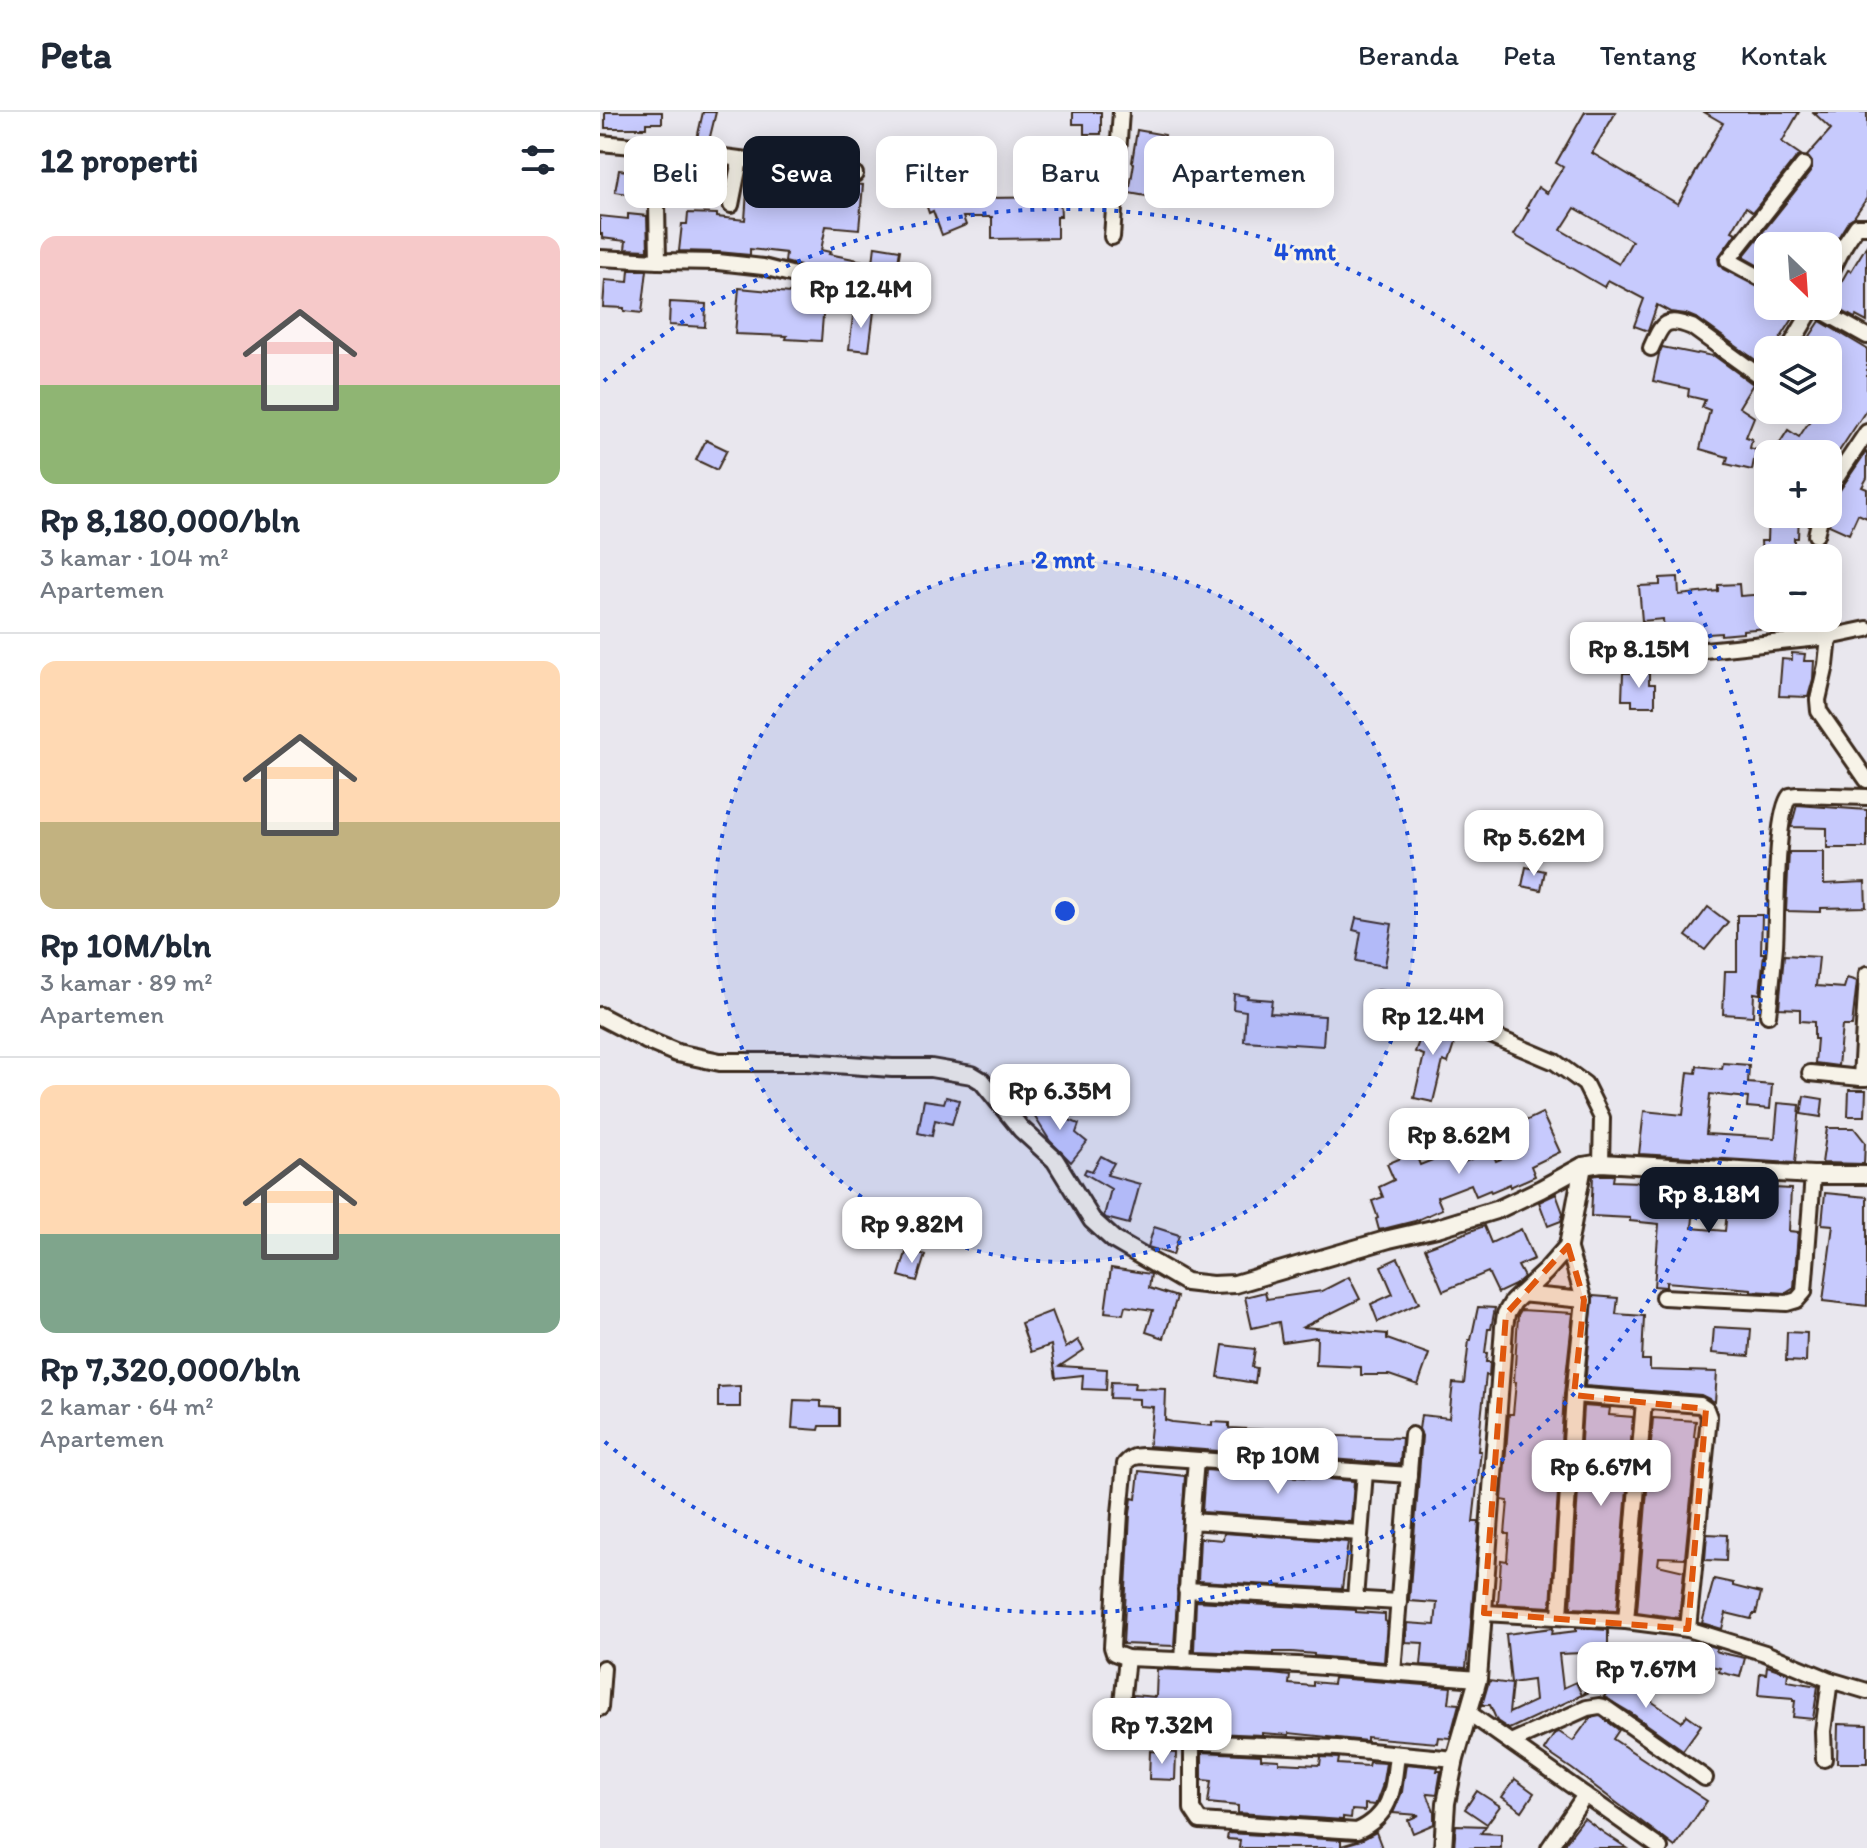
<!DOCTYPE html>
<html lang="id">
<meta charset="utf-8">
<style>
:root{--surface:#fff;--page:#f6f6f7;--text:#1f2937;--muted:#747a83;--line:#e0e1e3;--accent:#111827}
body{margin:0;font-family:Itim,sans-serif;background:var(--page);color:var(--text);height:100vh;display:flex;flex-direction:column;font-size:30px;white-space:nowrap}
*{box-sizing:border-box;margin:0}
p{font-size:26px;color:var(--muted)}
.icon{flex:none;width:44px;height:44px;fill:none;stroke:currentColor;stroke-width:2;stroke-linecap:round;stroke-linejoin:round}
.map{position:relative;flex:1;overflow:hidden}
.details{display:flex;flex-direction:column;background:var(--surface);width:600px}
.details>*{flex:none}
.banner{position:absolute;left:24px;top:24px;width:760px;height:72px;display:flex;gap:16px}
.needle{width:52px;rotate:155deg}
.buttons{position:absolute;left:1154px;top:120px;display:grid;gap:16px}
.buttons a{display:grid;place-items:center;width:88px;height:88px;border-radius:16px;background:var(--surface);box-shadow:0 4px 20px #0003;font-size:40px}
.price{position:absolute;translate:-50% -68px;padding:0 18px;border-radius:16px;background:#fff;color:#222;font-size:26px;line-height:52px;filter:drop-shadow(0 2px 4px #0008)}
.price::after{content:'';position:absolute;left:50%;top:48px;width:24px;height:18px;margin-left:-12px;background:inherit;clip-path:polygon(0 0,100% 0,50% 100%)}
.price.active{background:var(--accent);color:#fff}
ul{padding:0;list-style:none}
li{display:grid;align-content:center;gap:16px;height:424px;padding:0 40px}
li+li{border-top:2px solid var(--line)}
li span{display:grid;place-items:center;height:248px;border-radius:16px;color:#555}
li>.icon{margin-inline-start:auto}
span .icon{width:144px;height:144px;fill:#fffc;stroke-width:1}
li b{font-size:34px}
h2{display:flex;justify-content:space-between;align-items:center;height:96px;padding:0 40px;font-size:34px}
.chip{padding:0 28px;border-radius:16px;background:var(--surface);box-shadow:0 4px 20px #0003;font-size:28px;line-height:72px}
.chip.active{background:var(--accent);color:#fff}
header{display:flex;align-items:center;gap:48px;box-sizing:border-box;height:112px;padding:0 40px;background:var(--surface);border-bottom:2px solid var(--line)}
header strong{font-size:38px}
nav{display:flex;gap:44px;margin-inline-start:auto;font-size:28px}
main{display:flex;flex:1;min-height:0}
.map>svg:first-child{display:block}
.building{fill:#c7cafd;stroke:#3b2a1e;stroke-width:2;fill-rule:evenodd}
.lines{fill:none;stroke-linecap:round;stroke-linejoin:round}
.minor-casing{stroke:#3b2a1e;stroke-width:20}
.tertiary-casing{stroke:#3b2a1e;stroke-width:22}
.minor{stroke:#f7f3e8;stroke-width:14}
.tertiary{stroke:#f7f3e8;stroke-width:16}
.marked{fill:#df570d;fill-opacity:0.2;stroke:#df570d;stroke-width:6;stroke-dasharray:16 10;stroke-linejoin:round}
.ring{fill:none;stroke:#1d4ed8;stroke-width:4;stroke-dasharray:4 8}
.centre{fill:#1d4ed8;stroke:#f7f3e8;stroke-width:4}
.ring-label{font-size:24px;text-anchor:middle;font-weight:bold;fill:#1d4ed8;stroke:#f7f3e8;stroke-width:6;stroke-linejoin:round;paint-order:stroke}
</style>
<header>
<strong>Peta</strong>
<nav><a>Beranda</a><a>Peta</a><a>Tentang</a><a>Kontak</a></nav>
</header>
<main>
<section class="details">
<h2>12 properti<svg class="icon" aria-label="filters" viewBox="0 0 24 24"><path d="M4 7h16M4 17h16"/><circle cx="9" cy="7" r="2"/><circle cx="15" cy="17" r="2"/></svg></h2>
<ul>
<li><span style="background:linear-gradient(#f6c9c9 60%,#8fb573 0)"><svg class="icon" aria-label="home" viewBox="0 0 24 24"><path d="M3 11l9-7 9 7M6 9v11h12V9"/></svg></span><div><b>Rp 8,180,000/bln</b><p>3 kamar · 104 m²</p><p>Apartemen</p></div></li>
<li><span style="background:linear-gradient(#ffd9b3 65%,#c2b280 0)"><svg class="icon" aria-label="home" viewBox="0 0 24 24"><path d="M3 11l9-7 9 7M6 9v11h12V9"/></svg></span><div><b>Rp 10M/bln</b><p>3 kamar · 89 m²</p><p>Apartemen</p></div></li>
<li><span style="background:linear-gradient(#ffd9b3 60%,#7fa58c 0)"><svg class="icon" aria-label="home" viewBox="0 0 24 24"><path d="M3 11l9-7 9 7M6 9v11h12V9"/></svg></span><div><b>Rp 7,320,000/bln</b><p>2 kamar · 64 m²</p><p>Apartemen</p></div></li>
</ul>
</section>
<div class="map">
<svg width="1267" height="1736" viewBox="0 0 1267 1736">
<rect width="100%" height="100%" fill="#e9e7ee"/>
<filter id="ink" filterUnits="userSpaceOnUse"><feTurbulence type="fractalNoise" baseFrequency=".0125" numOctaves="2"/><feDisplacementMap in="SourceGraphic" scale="16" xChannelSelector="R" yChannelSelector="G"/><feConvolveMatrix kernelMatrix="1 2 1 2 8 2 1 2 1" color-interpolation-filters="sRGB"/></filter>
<g filter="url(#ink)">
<g class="building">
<polygon points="5,0 62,0 62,11 46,11 46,16 5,16"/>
<polygon points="103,0 116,0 108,33 96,31"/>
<polygon points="473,0 501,0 501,22 484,22 484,12 473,12"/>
<path d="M985 0H1016L992 41 1078 92 1123 11 1104 0H1199L1182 30 1201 43 1195 47 1153 100 1146 95 1132 119 1136 121 1118 146 1119 152 1123 157 1168 180V194H1201L1173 238H1168V247L1164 254 1098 207 1086 202 1070 200 1057 193 1048 219 1034 214 1044 187 1008 168 1004 175 914 123 929 97 926 96 938 75 947 81 963 55 956 51ZM975 96 1032 129 1019 152 961 118Z"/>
<polygon points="1213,0 1267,0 1267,86 1254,105 1249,108 1233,134 1168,134 1168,159 1143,145 1211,59 1212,50 1207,44 1231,17"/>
<polygon points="537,18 565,23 552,85 529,81 534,51 532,50"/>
<polygon points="375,41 384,86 460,85 461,104 457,104 457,126 392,127 392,105 363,105 366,113 342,123 333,99 329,101 324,86 314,90 305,65 334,54 337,61 358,53 356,45"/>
<polygon points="468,45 495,48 494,57 500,57 499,72 493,72 492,80 465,78"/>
<polygon points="19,58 38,60 35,83 15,80"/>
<polygon points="148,65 263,73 259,117 226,114 221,138 230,140 229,142 273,151 275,134 300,138 294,178 185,150 186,141 150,137 150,143 118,140 79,139 82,112 87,112 88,101 117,102 117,105 145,108"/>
<polygon points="28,102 47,104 48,138 25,137 26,129 2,126 2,122 0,122 0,104 28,107"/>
<polygon points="1267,133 1267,210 1256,204 1255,206 1228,191 1229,176 1237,170 1240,172 1248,158 1251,159"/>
<polygon points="29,158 47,158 42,201 24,199 24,196 3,195 5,168 28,170"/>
<polygon points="139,176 190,181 191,178 210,180 209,190 224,191 221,229 186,227 187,224 135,222"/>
<polygon points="70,190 106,192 105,215 69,213"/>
<polygon points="254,196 274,199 269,239 249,237"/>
<polygon points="1220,209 1267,237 1267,297 1228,356 1228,342 1197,342 1179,332 1188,318 1199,325 1217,298 1228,298 1228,238 1201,238"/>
<polygon points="1062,235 1097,242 1098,241 1112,244 1113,243 1153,272 1139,295 1154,305 1146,325 1152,327 1150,336 1156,338 1152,358 1126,352 1128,345 1100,337 1110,298 1102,295 1105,288 1088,284 1089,277 1053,269 1059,242"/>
<polygon points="106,328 127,338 117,358 96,348"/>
<polygon points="1266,340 1267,341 1267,366 1262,375 1267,377 1267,406 1258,402 1249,422 1229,413 1231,404 1230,397 1238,381"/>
<polygon points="1168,402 1199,402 1198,426 1194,426 1194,446 1162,446 1161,429 1167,429"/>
<polygon points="1078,465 1079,483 1118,479 1118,473 1139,472 1140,484 1166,482 1168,516 1143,518 1143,521 1121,523 1121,521 1095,523 1094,520 1064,523 1063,507 1042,509 1039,474 1060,473 1060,466"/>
<polygon points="1228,468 1237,468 1240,508 1228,509"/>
<polygon points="1192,541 1205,542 1204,549 1214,549 1213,567 1208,585 1179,584 1182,547 1192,548"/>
<polygon points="1023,561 1049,561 1049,572 1055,572 1055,594 1032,594 1032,588 1022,588"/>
<polygon points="1197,693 1267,698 1267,736 1227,736 1227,716 1191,715"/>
<polygon points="1189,740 1224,740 1224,772 1265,770 1266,795 1221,796 1221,800 1186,799"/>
<polygon points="926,755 945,759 941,778 922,774"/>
<polygon points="1108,795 1128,810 1105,838 1086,824"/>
<polygon points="1137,803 1162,803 1161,841 1164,841 1160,882 1154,881 1153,904 1123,902 1125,859 1137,859"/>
<polygon points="756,806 792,812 785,854 756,849 761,820 753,818"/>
<polygon points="1184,843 1219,845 1216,874 1244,876 1247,866 1257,869 1252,914 1242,914 1238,954 1215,951 1217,927 1214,927 1214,910 1200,909 1200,897 1179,896"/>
<polygon points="634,882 648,884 647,886 672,888 670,901 725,904 723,934 644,929 646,899 633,897"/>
<polygon points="827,907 858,920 848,951 843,949 833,990 814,986 824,943 815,940"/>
<polygon points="1123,951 1149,953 1148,971 1172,973 1170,997 1147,995 1148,986 1110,982 1106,1022 1175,1026 1178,991 1200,993 1195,1051 1039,1042 1044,999 1083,1003 1088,960 1096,961 1097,954 1122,957"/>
<polygon points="1249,978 1266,978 1265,1004 1248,1004"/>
<polygon points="1204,984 1223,987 1221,1005 1201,1002"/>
<polygon points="346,985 359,988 352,1012 335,1008 332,1024 318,1021 324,988 344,991"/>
<polygon points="450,990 459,1004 479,1012 476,1021 487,1030 471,1050 450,1029 433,1002"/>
<polygon points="942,1001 960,1040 931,1054 935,1064 910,1075 910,1072 891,1080 890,1078 876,1084 871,1072 837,1085 842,1097 815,1109 779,1118 776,1107 778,1106 772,1089 783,1085 779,1075 794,1068 787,1052 815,1040 820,1053 855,1039 860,1052 892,1038 896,1049 926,1037 915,1014"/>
<polygon points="1227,1016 1254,1016 1265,1030 1264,1052 1222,1051"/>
<polygon points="501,1044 514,1051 507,1063 540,1072 529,1112 506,1106 504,1104 511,1077 484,1061 486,1057 492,1059"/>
<polygon points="997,1063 1014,1063 1013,1069 1040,1070 1041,1067 1052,1068 1052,1072 1091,1075 1090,1084 1095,1084 1092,1116 1125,1119 1129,1080 1152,1083 1152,1075 1191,1077 1189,1119 1198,1120 1194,1176 1186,1181 1151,1179 1151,1177 1066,1170 1066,1175 1054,1174 1059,1112 1030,1109 1030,1106 991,1104 993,1064"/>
<polygon points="1225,1081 1267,1085 1267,1194 1223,1189 1233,1113 1222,1112"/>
<polygon points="956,1082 963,1101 961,1109 948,1114 939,1090"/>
<polygon points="884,1114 891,1131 921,1117 934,1147 918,1154 924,1165 915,1173 898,1181 888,1160 843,1179 825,1136"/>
<polygon points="554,1115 579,1123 573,1143 548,1135"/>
<polygon points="307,1137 325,1143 317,1169 299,1164"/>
<polygon points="798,1146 819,1191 778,1210 771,1192 793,1182 781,1154"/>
<polygon points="511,1156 551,1162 549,1176 577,1185 564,1226 546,1220 553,1198 525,1194 523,1202 505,1200"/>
<polygon points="749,1165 760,1187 703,1215 787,1222 787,1227 829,1242 818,1273 789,1263 761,1263 761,1255 716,1253 717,1225 682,1230 679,1210 652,1216 645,1185 665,1180 667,1187 722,1179"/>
<polygon points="993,1184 1018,1186 1016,1202 1044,1204 1042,1248 1050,1248 1050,1258 1117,1260 1115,1290 1101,1283 985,1274"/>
<polygon points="878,1195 895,1196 891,1217 888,1217 885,1241 887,1241 886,1250 890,1250 889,1264 886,1263 881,1307 878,1339 881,1339 873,1410 879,1410 869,1536 868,1535 866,1556 821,1553 823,1531 806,1530 807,1511 835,1513 837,1491 809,1489 822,1324 819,1317 821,1303 849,1306 853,1271 864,1272 869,1228 871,1228"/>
<polygon points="921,1198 973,1201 964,1282 951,1495 898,1492 901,1448 907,1449 909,1422 905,1422 908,1389 902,1388 909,1302 913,1302 916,1270 914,1270 918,1203"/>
<polygon points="452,1199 466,1236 478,1228 484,1238 460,1254 507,1257 506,1278 482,1277 483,1263 456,1266 451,1233 431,1240 421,1211"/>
<polygon points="1114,1215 1151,1217 1149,1244 1112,1241"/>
<polygon points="1187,1220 1207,1221 1206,1250 1186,1249"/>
<polygon points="623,1233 655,1237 652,1255 657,1256 655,1271 618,1265"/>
<polygon points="511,1270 535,1271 534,1276 566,1277 565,1308 572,1310 612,1314 612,1310 629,1311 629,1316 706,1320 706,1323 802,1326 800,1352 549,1334 553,1295 539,1294 539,1287 510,1286"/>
<polygon points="140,1274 140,1295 118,1295 118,1275"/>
<polygon points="194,1288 221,1289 221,1295 239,1296 239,1314 220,1314 219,1318 192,1316"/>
<polygon points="983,1294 1010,1296 1009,1303 1033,1305 1017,1498 971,1496"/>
<polygon points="1053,1306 1096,1309 1094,1325 1097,1326 1085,1446 1059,1445 1058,1453 1084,1459 1079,1506 1037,1500"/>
<polygon points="605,1358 754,1369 751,1410 602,1400"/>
<polygon points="539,1359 585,1364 574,1534 523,1532 530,1402 532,1386 536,1387"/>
<polygon points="624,1421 748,1430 742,1477 598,1469 600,1426 623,1428"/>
<polygon points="1107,1422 1127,1423 1126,1449 1105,1448"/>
<polygon points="1114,1467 1133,1471 1133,1474 1161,1481 1156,1502 1153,1502 1151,1507 1126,1501 1122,1517 1102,1511"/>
<polygon points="596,1489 756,1498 756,1500 785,1502 785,1509 787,1510 784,1550 714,1544 714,1542 692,1540 674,1540 674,1542 594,1539"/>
<polygon points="953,1516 952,1522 976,1519 976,1516 1008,1518 1008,1540 959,1542 963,1576 976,1570 982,1583 909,1617 897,1609 890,1593 882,1593 889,1569 912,1572 909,1601 935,1589 933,1568 911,1571 906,1522"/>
<polygon points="1097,1530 1117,1536 1116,1539 1122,1541 1145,1546 1140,1565 1119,1560 1120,1556 1092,1550"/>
<polygon points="1167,1554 1188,1561 1187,1569 1218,1574 1213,1607 1193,1605 1195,1589 1193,1589 1193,1586 1158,1583 1160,1561 1166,1562"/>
<polygon points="1002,1556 1036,1579 1039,1575 1051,1582 1048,1587 1082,1610 1087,1603 1101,1613 1083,1638 1031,1601 1004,1585 1015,1568 983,1583"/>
<polygon points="557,1557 672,1562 690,1564 689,1572 713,1574 713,1570 733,1572 734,1566 851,1575 849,1591 859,1592 850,1626 838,1625 837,1631 767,1625 767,1629 689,1621 689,1623 662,1621 662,1623 612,1621 612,1615 554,1611 554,1608 530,1606 533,1583 556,1585"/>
<polygon points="1000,1604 1019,1618 1013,1627 1107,1689 1075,1735 972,1657 944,1638 955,1621 959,1620 973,1629 990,1606"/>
<polygon points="1238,1612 1267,1613 1267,1651 1237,1651"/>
<polygon points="550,1639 576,1641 575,1668 549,1667"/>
<polygon points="602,1640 661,1643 661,1647 679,1648 679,1651 720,1653 721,1645 739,1646 738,1652 768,1654 769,1650 786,1651 782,1675 776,1691 775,1693 765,1692 765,1699 752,1698 751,1706 743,1705 743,1708 638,1701 638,1694 608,1691 611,1669 602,1668"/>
<polygon points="806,1652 838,1655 837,1659 841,1659 837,1682 827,1681 834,1699 834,1712 813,1721 808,1708 819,1703 793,1701 802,1680"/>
<polygon points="915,1667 934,1681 922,1699 902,1685"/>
<polygon points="877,1679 900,1694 887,1712 865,1697"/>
<polygon points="984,1706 1004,1721 1027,1736 961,1736"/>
<polygon points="856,1713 886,1714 881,1721 901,1722 901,1736 854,1736"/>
<polygon points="776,1720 782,1736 639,1736 640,1728 627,1727 628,1721 741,1728 741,1734 761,1728"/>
</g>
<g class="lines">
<defs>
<g id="minor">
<polyline points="0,31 56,36"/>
<polyline points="131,93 140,48"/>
<polyline points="512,125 521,0"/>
<polyline points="0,146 58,149 118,150 163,155 293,188"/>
<polyline points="58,149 56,36 255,62"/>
<polyline points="1228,166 1245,132 1257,114 1267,114"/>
<polyline points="1168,170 1128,148 1203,53"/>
<polyline points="1213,194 1267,224"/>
<path d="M1051 236C1062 212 1064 204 1092 215L1161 265 1168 267"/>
<polyline points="1188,238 1214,194"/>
<polyline points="1228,378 1267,320"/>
<polyline points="1216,423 1221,402"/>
<polyline points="1229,525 1267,517"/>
<polyline points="1041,541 1105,538 1229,525 1226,553 1218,588 1219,599 1267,668"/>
<polyline points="1267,862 1261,966 1267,966"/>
<polyline points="778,887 824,895 955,950 985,972 1002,1006 1001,1051"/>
<path d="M1168 903C1171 880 1173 857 1175 834 1177 805 1175 701 1190 684L1197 683 1267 685"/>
<polyline points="1210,961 1261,966"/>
<polyline points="920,1182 984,1188"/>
<polyline points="1063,1185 1187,1191 1197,1188 1204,1180 1213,1063"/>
<polyline points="974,1283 1100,1293 1106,1297 1109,1305 1088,1517"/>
<path d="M809 1363 543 1344C534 1344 530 1346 525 1352L520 1401 512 1535 514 1541 527 1546 698 1553 878 1567"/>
<polyline points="591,1409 596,1348"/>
<polyline points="586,1478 799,1490"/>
<polyline points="755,1487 765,1360"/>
<polyline points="884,1501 1026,1509 1088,1517 1165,1541 1230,1568 1267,1579"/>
<polyline points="960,1504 974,1283 984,1188 968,1134"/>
<polyline points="1026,1509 1044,1289"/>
<path d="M527 1546 520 1608C521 1616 523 1620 531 1623L592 1630 737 1636 855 1647"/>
<polyline points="583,1549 591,1409 760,1421"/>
<polyline points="793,1561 812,1323"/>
<polyline points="0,1596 3,1556"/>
<polyline points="869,1601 1060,1736"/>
<path d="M592 1630V1697L600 1709 757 1719C793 1702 793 1677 797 1642"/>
<polyline points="911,1630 987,1596 999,1594 1004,1595 1105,1666"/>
<polyline points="1224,1647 1223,1619 1230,1568"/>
<polyline points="949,1736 985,1683"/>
</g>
<g id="tertiary">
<polyline points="0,904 46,928 77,941 120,950 206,950 292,956 331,956 372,963 382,969 421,1017 455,1048 492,1108 514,1128 586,1170 612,1173 635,1172 789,1127 837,1116 899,1097 941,1077 983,1054 1001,1051 1213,1063 1267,1063"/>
<polyline points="843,1736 846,1691 855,1647 878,1567 904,1215 906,1202 913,1190 945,1160 968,1134 983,1054"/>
</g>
</defs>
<use href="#minor" class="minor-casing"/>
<use href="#tertiary" class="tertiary-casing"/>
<use href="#minor" class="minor"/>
<use href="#tertiary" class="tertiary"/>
</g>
</g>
<path class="marked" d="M968 1134 984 1188 974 1283 1106 1297 1088 1517 884 1501 906 1202Z"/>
<circle cx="465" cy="799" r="351" fill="#1d4ed8" fill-opacity=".12"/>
<g class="ring">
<circle cx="465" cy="799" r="351"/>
<path d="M4 269A702 702 0 1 1 4 1329"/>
</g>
<circle cx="465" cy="799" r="12" class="centre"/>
<g class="ring-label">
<text x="705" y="148">4 mnt</text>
<text x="465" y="456">2 mnt</text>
</g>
</svg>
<div class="buttons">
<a><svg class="needle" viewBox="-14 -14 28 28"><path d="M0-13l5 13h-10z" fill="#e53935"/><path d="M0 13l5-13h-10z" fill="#747a83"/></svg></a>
<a><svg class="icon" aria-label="layers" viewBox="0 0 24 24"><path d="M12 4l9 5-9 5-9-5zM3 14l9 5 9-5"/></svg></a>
<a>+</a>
<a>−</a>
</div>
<b class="price" style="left:261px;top:218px">Rp 12.4M</b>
<b class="price" style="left:1039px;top:578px">Rp 8.15M</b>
<b class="price" style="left:934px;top:766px">Rp 5.62M</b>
<b class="price" style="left:833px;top:945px">Rp 12.4M</b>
<b class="price" style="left:460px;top:1020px">Rp 6.35M</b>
<b class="price" style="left:859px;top:1064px">Rp 8.62M</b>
<b class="price active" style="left:1109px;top:1123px">Rp 8.18M</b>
<b class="price" style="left:312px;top:1153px">Rp 9.82M</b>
<b class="price" style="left:678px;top:1384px">Rp 10M</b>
<b class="price" style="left:1001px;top:1396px">Rp 6.67M</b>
<b class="price" style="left:1046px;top:1598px">Rp 7.67M</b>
<b class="price" style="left:562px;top:1654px">Rp 7.32M</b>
<div class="banner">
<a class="chip">Beli</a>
<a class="chip active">Sewa</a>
<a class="chip">Filter</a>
<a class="chip">Baru</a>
<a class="chip">Apartemen</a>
</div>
</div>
</main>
